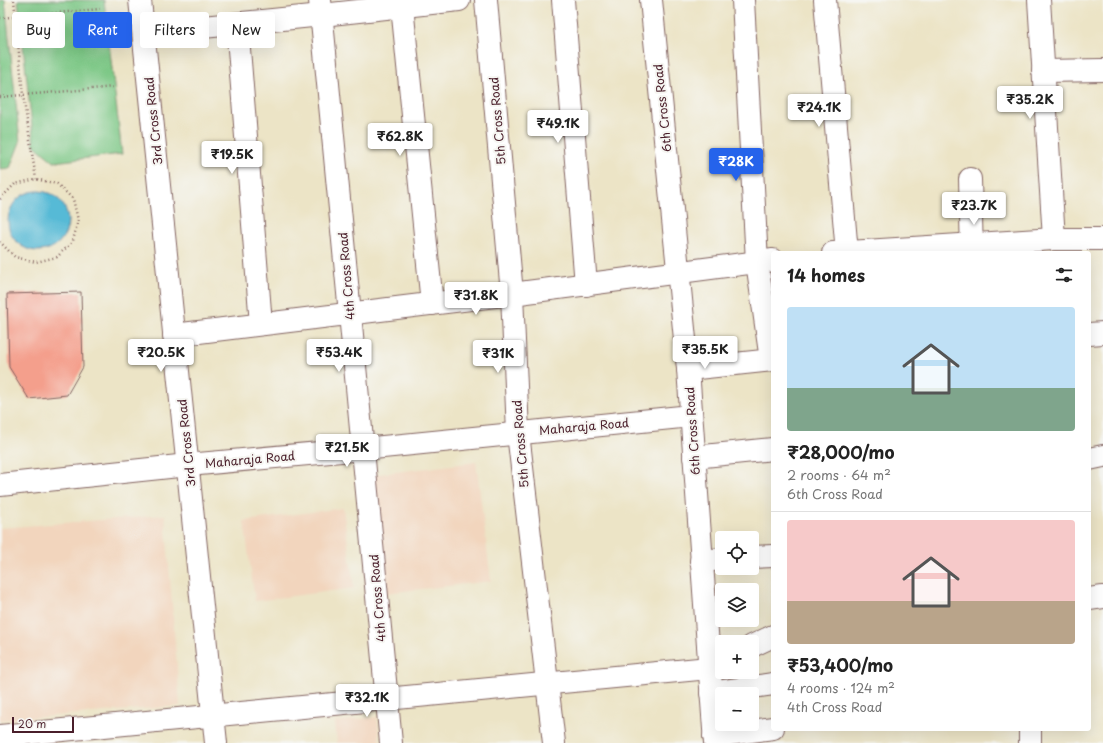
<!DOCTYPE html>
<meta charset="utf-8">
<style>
:root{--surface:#fff;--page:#f2f2f2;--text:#222;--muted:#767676;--line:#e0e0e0;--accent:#2563eb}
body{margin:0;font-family:"Playpen Sans",sans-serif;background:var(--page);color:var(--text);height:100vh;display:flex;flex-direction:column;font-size:15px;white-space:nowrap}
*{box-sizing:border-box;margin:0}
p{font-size:13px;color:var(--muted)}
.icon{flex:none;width:22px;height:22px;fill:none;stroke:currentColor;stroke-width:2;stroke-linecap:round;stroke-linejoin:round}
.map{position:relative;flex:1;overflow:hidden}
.sheet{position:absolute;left:771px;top:251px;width:320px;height:480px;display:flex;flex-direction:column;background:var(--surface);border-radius:4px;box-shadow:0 4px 16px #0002}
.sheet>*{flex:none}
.hud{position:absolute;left:12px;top:12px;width:380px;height:36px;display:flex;gap:8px}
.buttons{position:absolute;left:715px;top:531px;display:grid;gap:8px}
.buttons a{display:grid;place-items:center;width:44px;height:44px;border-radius:4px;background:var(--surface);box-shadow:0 4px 16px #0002;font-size:20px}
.scale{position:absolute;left:12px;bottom:10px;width:62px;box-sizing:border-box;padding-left:4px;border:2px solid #4a1f2b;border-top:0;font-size:11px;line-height:14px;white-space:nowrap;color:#4a1f2b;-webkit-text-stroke:3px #f6f6f2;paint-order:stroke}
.price{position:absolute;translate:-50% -34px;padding:0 9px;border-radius:4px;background:#fff;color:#222;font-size:13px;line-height:26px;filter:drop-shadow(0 1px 2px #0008)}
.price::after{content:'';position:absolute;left:50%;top:24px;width:12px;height:9px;margin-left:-6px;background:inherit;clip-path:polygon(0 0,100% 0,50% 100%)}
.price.active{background:var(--accent);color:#fff}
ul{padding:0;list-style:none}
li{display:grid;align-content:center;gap:8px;height:212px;padding:0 16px}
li+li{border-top:1px solid var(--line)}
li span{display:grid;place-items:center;height:124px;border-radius:4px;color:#555}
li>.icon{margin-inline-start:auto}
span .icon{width:72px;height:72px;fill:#fffc;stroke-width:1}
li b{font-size:17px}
h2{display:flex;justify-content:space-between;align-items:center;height:48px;padding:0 16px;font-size:17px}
.tag{padding:0 14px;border-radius:4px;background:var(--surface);box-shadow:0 4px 16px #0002;font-size:14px;line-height:36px}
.tag.active{background:var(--accent);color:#fff}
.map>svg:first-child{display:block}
.built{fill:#f2d5bd}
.green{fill:#7cc785;stroke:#637358}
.water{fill:#57bad6;stroke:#506c80}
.building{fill:#f49f8c}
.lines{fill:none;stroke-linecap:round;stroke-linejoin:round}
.minor-casing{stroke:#836461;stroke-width:24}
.path{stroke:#836461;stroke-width:2.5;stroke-dasharray:1 3;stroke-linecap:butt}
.minor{stroke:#fff;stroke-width:22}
.labels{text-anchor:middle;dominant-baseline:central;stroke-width:4;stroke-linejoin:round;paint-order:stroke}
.street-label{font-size:12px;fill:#4a1f2b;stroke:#f6f6f2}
</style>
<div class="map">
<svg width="1103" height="743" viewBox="0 0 1103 743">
<rect width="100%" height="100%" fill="#f6f6f2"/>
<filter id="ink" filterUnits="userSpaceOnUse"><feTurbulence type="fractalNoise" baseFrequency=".025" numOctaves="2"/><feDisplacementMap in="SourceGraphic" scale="8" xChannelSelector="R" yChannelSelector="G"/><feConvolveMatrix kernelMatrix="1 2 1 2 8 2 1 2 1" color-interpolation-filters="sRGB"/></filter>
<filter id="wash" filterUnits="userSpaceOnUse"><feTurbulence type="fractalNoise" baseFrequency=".012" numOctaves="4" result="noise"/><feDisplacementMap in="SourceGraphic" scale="16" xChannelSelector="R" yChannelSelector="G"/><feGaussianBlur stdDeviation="0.9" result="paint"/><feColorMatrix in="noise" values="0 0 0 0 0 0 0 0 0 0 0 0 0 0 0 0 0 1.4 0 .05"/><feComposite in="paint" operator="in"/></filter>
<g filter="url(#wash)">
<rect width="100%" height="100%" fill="#ece4c6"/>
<g class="built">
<polygon points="476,462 491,581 386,593 372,475"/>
<polygon points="343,508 354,588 255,601 244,521"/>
<polygon points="165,515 180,706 0,720 0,528"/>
<polygon points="377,717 380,743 337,743 335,722"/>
</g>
<g class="green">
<polygon points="0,0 5,0 20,142 10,168 0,169"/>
<polygon points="18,0 104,0 122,154 54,162 34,145"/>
</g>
<circle class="water" cx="38" cy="221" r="30"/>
<g id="blocks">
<polygon class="building" points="81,292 83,367 67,395 29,399 9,367 7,294"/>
</g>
</g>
<g filter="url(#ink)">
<use href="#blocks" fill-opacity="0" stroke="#836461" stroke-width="1"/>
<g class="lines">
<defs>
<g id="minor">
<polyline points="140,0 216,743"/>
<polyline points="320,0 391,743"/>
<polyline points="486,0 512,294 518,433 554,743"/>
<polyline points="563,0 586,285"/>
<polyline points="651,0 688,369 715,743"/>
<polyline points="743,0 757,262 771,360"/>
<polyline points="825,0 847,253"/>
<polyline points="1039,0 1054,239"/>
<polyline points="402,6 432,304"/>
<polyline points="237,24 261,324"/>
<polyline points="144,33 322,15 459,0"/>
<polyline points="1043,71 1103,70"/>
<polyline points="970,179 972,253"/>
<polyline points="833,253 1054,239 1103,239"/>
<polyline points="1089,334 1103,333"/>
<polyline points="174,335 512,294 773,260"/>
<polyline points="688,369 773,360"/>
<polyline points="694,457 773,449"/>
<polyline points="1089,459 1103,456"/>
<polyline points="0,485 188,465 363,449 691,416"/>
<polyline points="752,557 773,556"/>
<polyline points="701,561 722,559"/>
<polyline points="1089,599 1103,597"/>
<polyline points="752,646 773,636"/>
<polyline points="711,693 773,684"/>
<polyline points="1030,729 1030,743"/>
<polyline points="0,736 709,668 722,662"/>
<polyline points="714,736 773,728"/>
</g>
</defs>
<use href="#minor" class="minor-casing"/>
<g class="path">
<polyline points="14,0 23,95 36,179"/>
<polyline points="0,18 100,9"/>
<polyline points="0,97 114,87"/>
<polyline points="0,199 15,184 36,179 57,184 73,199 78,220 73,241 57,257 36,262 15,257 0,242"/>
</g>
<use href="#minor" class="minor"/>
</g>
</g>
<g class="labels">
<g class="street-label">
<text transform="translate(662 108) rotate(-96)">6th Cross Road</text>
<text transform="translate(153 121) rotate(-96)">3rd Cross Road</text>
<text transform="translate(497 121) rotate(-95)">5th Cross Road</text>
<text transform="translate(346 276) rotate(-95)">4th Cross Road</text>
<text transform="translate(584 426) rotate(-5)">Maharaja Road</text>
<text transform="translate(692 431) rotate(-94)">6th Cross Road</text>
<text transform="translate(186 443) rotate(-96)">3rd Cross Road</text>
<text transform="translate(520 444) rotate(-95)">5th Cross Road</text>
<text transform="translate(250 459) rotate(-5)">Maharaja Road</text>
<text transform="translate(377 598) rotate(-95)">4th Cross Road</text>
</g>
</g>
</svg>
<div class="buttons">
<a><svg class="icon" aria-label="locate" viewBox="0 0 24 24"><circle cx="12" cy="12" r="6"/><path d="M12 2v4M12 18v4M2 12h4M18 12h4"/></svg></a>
<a><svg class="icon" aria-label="layers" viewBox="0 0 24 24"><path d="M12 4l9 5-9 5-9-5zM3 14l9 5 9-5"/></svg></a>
<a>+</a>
<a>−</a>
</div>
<div class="scale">20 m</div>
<b class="price" style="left:1030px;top:120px">₹35.2K</b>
<b class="price" style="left:819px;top:128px">₹24.1K</b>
<b class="price" style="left:558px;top:144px">₹49.1K</b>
<b class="price" style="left:400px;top:157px">₹62.8K</b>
<b class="price" style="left:232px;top:175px">₹19.5K</b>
<b class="price active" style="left:736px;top:182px">₹28K</b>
<b class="price" style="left:974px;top:226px">₹23.7K</b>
<b class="price" style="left:476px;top:316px">₹31.8K</b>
<b class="price" style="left:705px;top:370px">₹35.5K</b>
<b class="price" style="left:161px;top:373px">₹20.5K</b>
<b class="price" style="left:339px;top:373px">₹53.4K</b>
<b class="price" style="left:498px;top:374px">₹31K</b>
<b class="price" style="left:347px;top:468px">₹21.5K</b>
<b class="price" style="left:367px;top:718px">₹32.1K</b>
<div class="hud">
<a class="tag">Buy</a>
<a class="tag active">Rent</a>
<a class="tag">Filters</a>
<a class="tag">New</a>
</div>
<section class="sheet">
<h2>14 homes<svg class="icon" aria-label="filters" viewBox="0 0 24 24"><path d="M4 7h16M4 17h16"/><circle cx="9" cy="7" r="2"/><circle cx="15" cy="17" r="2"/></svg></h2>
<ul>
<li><span style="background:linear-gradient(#bfe0f5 65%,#7fa58c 0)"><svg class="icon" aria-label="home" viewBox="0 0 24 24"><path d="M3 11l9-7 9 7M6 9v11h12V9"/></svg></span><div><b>₹28,000/mo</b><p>2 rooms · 64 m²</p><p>6th Cross Road</p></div></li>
<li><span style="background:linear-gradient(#f6c9c9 65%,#b9a48a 0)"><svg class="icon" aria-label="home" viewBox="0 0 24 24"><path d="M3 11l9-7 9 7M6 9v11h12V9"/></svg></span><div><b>₹53,400/mo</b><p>4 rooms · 124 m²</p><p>4th Cross Road</p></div></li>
</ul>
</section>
</div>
